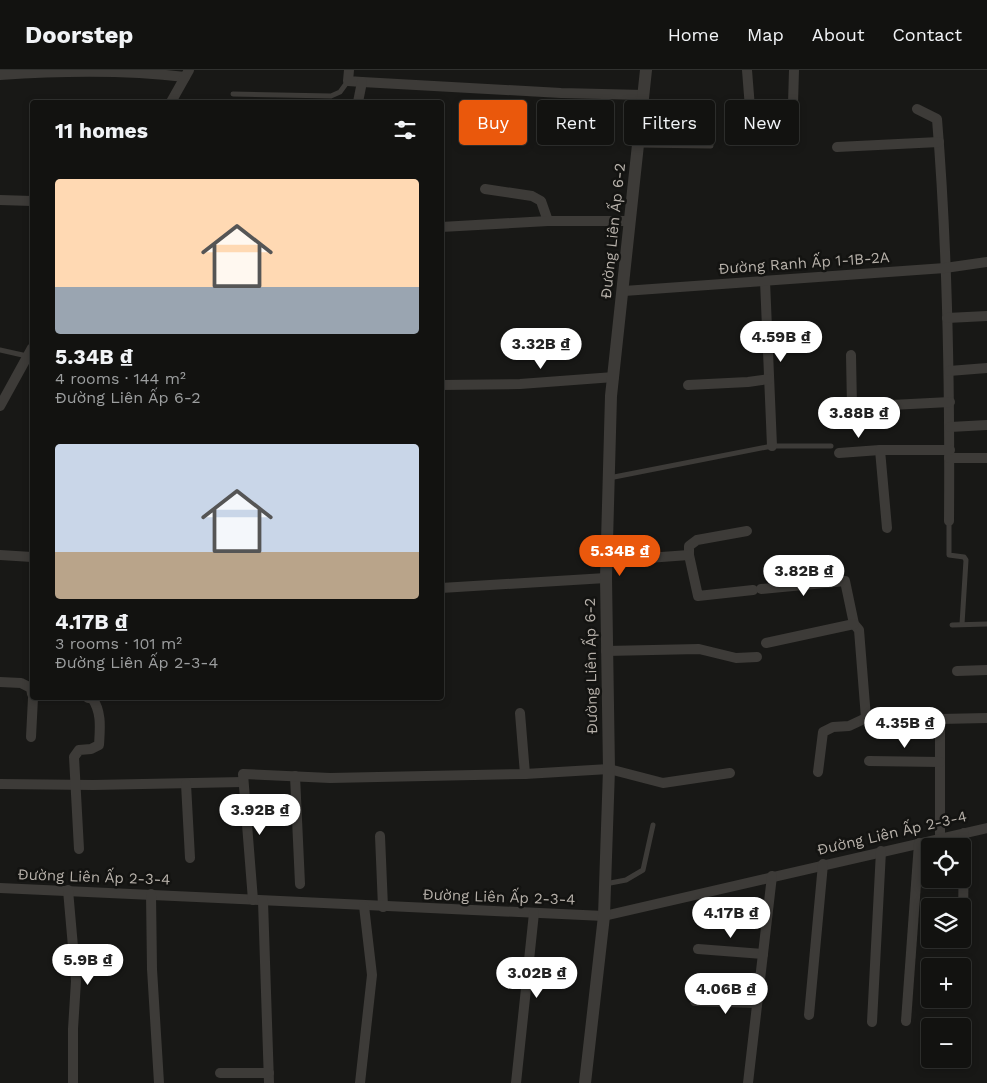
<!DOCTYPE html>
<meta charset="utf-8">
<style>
:root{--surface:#121210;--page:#1f201e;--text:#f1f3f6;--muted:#9c9e9f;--line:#313230;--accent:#ea580c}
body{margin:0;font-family:"Work Sans",sans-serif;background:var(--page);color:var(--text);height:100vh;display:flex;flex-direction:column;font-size:19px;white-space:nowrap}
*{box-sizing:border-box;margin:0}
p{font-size:16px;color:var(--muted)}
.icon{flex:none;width:28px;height:28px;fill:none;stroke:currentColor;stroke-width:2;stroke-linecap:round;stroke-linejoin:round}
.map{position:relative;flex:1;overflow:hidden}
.details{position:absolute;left:30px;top:30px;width:414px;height:600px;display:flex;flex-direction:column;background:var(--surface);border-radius:5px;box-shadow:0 2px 8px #0003,0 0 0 1px var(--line)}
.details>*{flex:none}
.banner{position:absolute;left:459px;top:30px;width:452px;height:45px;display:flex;gap:10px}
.tools{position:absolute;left:921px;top:768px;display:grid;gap:10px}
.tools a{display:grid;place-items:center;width:50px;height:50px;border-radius:5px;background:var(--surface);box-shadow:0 2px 8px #0003,0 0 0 1px var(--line);font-size:25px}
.price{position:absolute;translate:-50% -42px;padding:0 11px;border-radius:18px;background:#fff;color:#222;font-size:16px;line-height:32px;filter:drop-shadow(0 1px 2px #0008)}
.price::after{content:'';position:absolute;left:50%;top:30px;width:15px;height:11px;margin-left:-8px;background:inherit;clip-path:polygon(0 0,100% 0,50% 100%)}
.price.active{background:var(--accent);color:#fff}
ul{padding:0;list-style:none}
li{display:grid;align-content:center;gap:10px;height:265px;padding:0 25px}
li span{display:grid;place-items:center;height:155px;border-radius:5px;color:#555}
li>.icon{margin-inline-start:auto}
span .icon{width:90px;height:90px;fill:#fffc;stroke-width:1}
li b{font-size:21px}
h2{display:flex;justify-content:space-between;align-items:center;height:60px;padding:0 25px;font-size:21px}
.pill{padding:0 18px;border-radius:5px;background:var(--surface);box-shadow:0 2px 8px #0003,0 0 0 1px var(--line);font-size:18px;line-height:45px}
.pill.active{background:var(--accent);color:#fff}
header{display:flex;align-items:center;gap:30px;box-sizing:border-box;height:70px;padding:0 25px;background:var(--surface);border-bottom:1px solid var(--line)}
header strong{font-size:24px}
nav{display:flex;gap:28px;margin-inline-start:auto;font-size:18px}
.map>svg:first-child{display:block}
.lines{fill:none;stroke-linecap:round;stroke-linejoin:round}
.service{stroke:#3d3b38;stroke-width:5}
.minor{stroke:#3d3b38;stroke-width:10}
.tertiary{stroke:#3d3b38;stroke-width:12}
.labels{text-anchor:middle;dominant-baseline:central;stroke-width:5;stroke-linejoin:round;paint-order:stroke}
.street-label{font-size:15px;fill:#b7b1aa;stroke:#131311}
</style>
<header>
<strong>Doorstep</strong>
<nav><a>Home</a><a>Map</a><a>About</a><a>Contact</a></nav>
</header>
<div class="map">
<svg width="987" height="1013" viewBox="0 0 987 1013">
<rect width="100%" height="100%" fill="#181816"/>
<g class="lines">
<g class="service">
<polyline points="233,24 331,26 340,22 348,11"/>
<polyline points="638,75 711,76"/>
<polyline points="0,280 27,286"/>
<polyline points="609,408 772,376 831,376"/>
<polyline points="949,451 949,485 964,487 966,490 962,554"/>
<polyline points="952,555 987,554"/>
<polyline points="605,814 626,810 643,800 653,755"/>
</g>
<g class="minor">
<polyline points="349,0 348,11 362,12 561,23 644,25"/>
<polyline points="747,0 750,38"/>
<path d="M0 5C59 1 127 0 185 7"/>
<polyline points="171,32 189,0"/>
<polyline points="358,32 362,12"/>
<polyline points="793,34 794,0"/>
<path d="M917 39 937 49C948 183 950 317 949 451"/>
<polyline points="837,77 939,72"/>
<polyline points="485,119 532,126 541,131 548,151"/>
<polyline points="0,130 32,131"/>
<polyline points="441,157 548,151 630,151"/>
<polyline points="765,211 772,376"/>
<polyline points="624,221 945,198 987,192"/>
<polyline points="947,248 987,246"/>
<polyline points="851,285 852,337 950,332"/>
<polyline points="949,301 987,298"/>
<polyline points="441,315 520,314 614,307"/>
<polyline points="688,315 748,312 769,309"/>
<polyline points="0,336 32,278"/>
<polyline points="950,357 987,355"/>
<polyline points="839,383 880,380"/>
<polyline points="949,388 987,388"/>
<polyline points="887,458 880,380 950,380"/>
<polyline points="747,461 697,470 689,476 689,485 698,526 753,520"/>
<polyline points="0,485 32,487"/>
<polyline points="606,491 689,485"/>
<polyline points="441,518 606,508"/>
<polyline points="761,519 845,511 854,554 859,560 866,648 911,646 940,649 940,768"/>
<polyline points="766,573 854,554"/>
<polyline points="606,581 699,579 736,588 757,587"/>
<polyline points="957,601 987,600"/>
<polyline points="0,612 21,613 31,618 32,624"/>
<polyline points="520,643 525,704"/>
<polyline points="940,649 987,648"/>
<polyline points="31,667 33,628"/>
<polyline points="869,691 940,692"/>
<polyline points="818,702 823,662 833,657 849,656 866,648"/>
<polyline points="295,706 300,814"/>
<polyline points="0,714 93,715 243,712"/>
<polyline points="186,714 190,788"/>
<polyline points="380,766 383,837"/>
<path d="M79 779 74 687 79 680 91 679 99 675C100 658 102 642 92 628H88"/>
<polyline points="0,818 604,846 987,758"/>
<polyline points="68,820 76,911 73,959 73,1013"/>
<polyline points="151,824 152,899 159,1013"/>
<polyline points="253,830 243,704 330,708 525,704 609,699 663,713 730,703"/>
<polyline points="263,831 269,1013"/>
<polyline points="963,855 964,763"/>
<polyline points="698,879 763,884"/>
<polyline points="695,931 757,933"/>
<polyline points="809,945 823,794"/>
<polyline points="906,951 919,773"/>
<polyline points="872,952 881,781"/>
<polyline points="220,1003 269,1003"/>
<polyline points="360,1013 372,905 364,836"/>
<polyline points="516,1013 534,843"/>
<polyline points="748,1013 772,806"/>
</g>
<polyline class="tertiary" points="585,1013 604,846 609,699 606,508 611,326 646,0"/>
</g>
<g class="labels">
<g class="street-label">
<text transform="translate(613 161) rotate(-84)">Đường Liên Ấp 6-2</text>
<text transform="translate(804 193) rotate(-4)">Đường Ranh Ấp 1-1B-2A</text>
<text transform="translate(591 596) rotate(-91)">Đường Liên Ấp 6-2</text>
<text transform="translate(892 763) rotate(-13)">Đường Liên Ấp 2-3-4</text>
<text transform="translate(94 807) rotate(2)">Đường Liên Ấp 2-3-4</text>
<text transform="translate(499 827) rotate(2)">Đường Liên Ấp 2-3-4</text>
</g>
</g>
</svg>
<div class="tools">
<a><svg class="icon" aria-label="locate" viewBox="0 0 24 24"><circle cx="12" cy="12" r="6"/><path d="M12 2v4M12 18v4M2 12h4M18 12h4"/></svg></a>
<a><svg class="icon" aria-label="layers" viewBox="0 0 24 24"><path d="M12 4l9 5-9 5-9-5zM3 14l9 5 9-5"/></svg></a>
<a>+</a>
<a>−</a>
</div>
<b class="price" style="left:781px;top:293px">4.59B ₫</b>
<b class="price" style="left:541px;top:300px">3.32B ₫</b>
<b class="price" style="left:859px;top:369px">3.88B ₫</b>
<b class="price active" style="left:620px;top:507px">5.34B ₫</b>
<b class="price" style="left:804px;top:527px">3.82B ₫</b>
<b class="price" style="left:905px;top:679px">4.35B ₫</b>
<b class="price" style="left:260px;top:766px">3.92B ₫</b>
<b class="price" style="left:731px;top:869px">4.17B ₫</b>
<b class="price" style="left:88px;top:916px">5.9B ₫</b>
<b class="price" style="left:537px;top:929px">3.02B ₫</b>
<b class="price" style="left:726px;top:945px">4.06B ₫</b>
<div class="banner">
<a class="pill active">Buy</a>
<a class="pill">Rent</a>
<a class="pill">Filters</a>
<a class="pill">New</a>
</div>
<section class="details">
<h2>11 homes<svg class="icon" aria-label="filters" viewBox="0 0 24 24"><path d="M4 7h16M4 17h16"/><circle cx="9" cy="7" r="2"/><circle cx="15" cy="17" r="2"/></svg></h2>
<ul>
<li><span style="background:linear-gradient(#ffd9b3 70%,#9aa5b1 0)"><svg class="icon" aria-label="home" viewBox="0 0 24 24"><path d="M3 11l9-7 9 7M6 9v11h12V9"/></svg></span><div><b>5.34B ₫</b><p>4 rooms · 144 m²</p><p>Đường Liên Ấp 6-2</p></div></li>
<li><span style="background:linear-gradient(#c9d6e8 70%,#b9a48a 0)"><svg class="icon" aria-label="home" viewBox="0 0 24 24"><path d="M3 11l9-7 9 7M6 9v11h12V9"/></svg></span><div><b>4.17B ₫</b><p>3 rooms · 101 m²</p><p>Đường Liên Ấp 2-3-4</p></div></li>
</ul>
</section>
</div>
